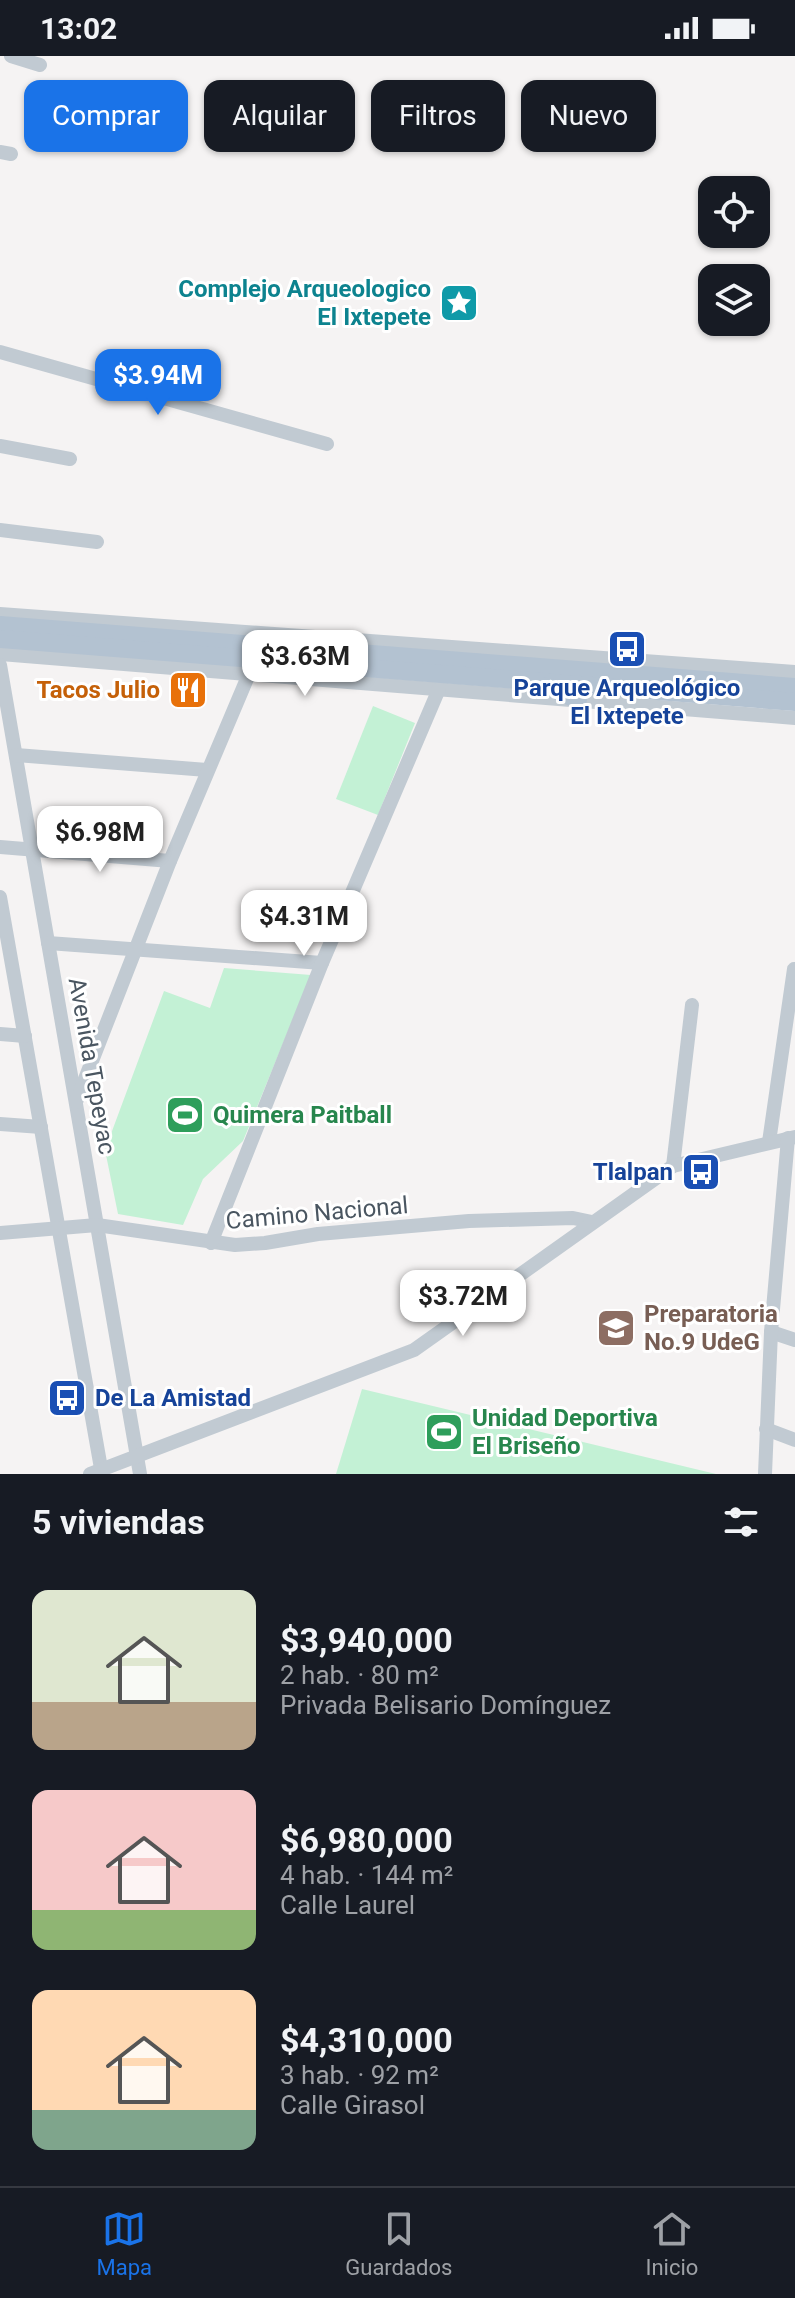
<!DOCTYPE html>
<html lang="es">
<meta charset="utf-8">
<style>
:root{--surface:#171b24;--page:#20242c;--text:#f1f3f6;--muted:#9ea1a6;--line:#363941;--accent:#1a73e8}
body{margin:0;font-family:Roboto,sans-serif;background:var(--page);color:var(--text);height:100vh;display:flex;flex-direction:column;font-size:30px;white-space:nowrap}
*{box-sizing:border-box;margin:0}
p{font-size:26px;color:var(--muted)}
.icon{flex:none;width:44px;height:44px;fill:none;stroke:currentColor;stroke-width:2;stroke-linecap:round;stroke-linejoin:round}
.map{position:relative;height:1418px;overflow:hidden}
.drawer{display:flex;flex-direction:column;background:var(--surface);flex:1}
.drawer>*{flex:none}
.top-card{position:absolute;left:24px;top:24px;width:748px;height:72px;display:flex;gap:16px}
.buttons{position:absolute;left:698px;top:120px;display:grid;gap:16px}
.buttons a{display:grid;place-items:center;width:72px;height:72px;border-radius:16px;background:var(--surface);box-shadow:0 2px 6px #0004;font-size:40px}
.price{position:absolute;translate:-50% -68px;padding:0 18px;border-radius:16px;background:#fff;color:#222;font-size:26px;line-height:52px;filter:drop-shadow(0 2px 4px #0008)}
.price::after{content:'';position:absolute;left:50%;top:48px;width:24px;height:18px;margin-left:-12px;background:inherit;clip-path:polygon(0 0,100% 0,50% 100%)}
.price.active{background:var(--accent);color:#fff}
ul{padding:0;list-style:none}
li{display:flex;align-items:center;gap:24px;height:200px;padding:0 32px}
li span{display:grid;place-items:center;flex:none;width:224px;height:160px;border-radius:16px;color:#555}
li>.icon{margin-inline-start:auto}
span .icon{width:96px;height:96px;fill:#fffc;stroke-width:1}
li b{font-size:34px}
h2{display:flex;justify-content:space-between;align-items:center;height:96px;padding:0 32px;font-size:34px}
.pill{padding:0 28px;border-radius:16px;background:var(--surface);box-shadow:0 2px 6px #0004;font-size:28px;line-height:72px}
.pill.active{background:var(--accent);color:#fff}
.status{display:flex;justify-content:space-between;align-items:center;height:56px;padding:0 40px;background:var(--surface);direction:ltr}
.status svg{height:22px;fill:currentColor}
.dock{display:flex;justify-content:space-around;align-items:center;height:112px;border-top:2px solid var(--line);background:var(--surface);font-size:22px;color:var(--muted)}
.dock a{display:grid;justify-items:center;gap:4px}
.dock .active{color:var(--accent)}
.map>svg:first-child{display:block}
.green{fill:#c3f1d5}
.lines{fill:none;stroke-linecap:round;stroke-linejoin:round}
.minor{stroke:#c1cad2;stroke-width:14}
.major{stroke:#b3c2d1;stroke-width:18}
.labels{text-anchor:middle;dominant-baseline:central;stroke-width:6;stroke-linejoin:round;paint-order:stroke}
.culture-label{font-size:24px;font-weight:bold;fill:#0d838f;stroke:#fff;text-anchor:end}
.transit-label{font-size:24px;font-weight:bold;fill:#164399;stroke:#fff}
.food-label{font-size:24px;font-weight:bold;fill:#c56008;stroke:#fff;text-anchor:end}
.street-label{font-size:24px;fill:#4a5661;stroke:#fff}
.leisure-label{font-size:24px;font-weight:bold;fill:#27864d;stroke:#fff;text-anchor:start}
.education-label{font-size:24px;font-weight:bold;fill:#785e54;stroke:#fff;text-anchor:start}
</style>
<div class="status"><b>13:02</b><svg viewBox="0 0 49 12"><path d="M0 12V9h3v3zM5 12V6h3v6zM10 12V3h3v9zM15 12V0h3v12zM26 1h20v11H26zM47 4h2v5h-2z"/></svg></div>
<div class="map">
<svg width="795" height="1418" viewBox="0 0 795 1418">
<rect width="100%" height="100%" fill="#f5f3f3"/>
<g class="green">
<polygon points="373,650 415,667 378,759 336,743"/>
<polygon points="224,912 311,919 243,1085 203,1123 183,1169 118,1158 105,1094 164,935 210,952"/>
<polygon points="362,1333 716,1418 336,1418"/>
</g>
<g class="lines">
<g class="minor">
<polyline points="11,0 40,9"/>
<polyline points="0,96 11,98"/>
<polyline points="0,296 327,388"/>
<polyline points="0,390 70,403"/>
<polyline points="0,474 97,486"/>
<polyline points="0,558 795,616"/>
<polyline points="0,598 795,662"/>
<polyline points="0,609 140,1418"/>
<polyline points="16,699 207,714"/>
<polyline points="0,791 170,805"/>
<polyline points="0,841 102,1418"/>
<polyline points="48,887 322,907"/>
<polyline points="0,978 25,980"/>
<polyline points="76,1046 170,805 249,618"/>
<polyline points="0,1068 41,1071"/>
<polyline points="769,1086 794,913"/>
<polyline points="673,1110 692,949"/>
<polyline points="0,1177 97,1169 235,1189 265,1187 318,1178 469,1165 573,1162 592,1166"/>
<polyline points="211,1187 322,907 439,633"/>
<polyline points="771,1276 795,1284"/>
<polyline points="766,1373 795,1384"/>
<polyline points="90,1418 414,1294 673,1110 795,1081"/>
<polyline points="765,1418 771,1276 788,1082"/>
</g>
<g class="major">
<polyline points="0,569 795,631"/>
<polyline points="0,583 795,646"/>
<polyline points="547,630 578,644"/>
</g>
</g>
<defs>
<symbol id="sight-square" viewBox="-11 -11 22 22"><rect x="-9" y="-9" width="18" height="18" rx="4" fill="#0f9aa8" stroke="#fff"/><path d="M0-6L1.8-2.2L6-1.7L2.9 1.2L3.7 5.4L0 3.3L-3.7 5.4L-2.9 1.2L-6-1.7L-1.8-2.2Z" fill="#fff"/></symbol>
<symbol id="bus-square" viewBox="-11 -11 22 22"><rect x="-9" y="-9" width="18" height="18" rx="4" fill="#1a4fb4" stroke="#fff"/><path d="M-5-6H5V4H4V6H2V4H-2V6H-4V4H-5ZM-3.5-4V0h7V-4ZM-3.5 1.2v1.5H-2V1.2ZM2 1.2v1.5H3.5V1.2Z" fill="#fff"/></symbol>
<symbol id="restaurant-square" viewBox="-11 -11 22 22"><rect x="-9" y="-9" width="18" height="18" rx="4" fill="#e8710a" stroke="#fff"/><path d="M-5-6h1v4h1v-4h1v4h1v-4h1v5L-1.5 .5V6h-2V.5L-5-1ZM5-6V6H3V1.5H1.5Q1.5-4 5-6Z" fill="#fff"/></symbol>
<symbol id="stadium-square" viewBox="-11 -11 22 22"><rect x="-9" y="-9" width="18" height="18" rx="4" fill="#2e9e5b" stroke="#fff"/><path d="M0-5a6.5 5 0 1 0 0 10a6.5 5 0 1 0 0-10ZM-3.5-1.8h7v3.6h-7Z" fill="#fff"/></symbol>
<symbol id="university-square" viewBox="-11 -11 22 22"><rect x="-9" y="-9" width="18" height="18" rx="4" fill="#8d6e63" stroke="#fff"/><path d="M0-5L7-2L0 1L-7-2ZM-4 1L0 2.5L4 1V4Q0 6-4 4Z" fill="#fff"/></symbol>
</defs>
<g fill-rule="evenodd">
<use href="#sight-square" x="437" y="225" width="44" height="44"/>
<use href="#bus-square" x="605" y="571" width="44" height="44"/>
<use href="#restaurant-square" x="166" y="612" width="44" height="44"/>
<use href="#stadium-square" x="163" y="1037" width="44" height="44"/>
<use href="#bus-square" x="679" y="1094" width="44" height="44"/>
<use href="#university-square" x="594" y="1250" width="44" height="44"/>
<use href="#bus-square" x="45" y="1320" width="44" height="44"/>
<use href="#stadium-square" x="422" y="1354" width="44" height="44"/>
</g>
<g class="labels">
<g class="culture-label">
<text x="431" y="233">Complejo Arqueologico<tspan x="431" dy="28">El Ixtepete</tspan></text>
</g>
<g class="transit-label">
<text x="627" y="632">Parque Arqueológico<tspan x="627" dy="28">El Ixtepete</tspan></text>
<text x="673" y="1116" text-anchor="end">Tlalpan</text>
<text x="95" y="1342" text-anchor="start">De La Amistad</text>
</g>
<g class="food-label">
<text x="160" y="634">Tacos Julio</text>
</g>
<g class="street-label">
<text transform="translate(92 1010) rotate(80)">Avenida Tepeyac</text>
<text transform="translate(317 1157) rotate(-5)">Camino Nacional</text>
</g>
<g class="leisure-label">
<text x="213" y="1059">Quimera Paitball</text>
<text x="472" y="1362">Unidad Deportiva<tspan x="472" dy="28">El Briseño</tspan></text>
</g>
<g class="education-label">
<text x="644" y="1258">Preparatoria<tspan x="644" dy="28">No.9 UdeG</tspan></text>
</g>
</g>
</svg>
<div class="buttons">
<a><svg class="icon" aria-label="locate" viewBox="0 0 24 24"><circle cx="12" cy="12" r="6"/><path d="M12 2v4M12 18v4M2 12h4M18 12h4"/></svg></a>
<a><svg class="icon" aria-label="layers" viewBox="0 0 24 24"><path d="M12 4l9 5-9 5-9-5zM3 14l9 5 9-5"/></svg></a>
</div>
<b class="price active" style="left:158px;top:361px">$3.94M</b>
<b class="price" style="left:305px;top:642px">$3.63M</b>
<b class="price" style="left:100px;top:818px">$6.98M</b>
<b class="price" style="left:304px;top:902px">$4.31M</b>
<b class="price" style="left:463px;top:1282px">$3.72M</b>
<div class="top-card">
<a class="pill active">Comprar</a>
<a class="pill">Alquilar</a>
<a class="pill">Filtros</a>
<a class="pill">Nuevo</a>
</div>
</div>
<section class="drawer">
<h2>5 viviendas<svg class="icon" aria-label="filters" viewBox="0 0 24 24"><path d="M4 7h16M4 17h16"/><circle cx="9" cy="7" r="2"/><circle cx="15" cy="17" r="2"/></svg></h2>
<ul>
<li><span style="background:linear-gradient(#dfe7d0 70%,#b9a48a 0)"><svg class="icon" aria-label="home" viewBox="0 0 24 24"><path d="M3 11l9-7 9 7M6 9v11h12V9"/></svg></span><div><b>$3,940,000</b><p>2 hab. · 80 m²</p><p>Privada Belisario Domínguez</p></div></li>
<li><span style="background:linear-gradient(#f6c9c9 75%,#8fb573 0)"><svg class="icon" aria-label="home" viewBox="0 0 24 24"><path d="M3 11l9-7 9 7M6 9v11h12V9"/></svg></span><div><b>$6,980,000</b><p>4 hab. · 144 m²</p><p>Calle Laurel</p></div></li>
<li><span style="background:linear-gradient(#ffd9b3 75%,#7fa58c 0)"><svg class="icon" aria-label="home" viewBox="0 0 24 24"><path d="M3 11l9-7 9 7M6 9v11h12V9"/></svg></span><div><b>$4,310,000</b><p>3 hab. · 92 m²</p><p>Calle Girasol</p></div></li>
</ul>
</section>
<nav class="dock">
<a class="active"><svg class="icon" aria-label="map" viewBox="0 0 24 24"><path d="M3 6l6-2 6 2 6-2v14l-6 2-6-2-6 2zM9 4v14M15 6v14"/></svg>Mapa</a>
<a><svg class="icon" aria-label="saved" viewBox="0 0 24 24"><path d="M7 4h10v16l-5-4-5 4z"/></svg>Guardados</a>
<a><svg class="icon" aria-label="home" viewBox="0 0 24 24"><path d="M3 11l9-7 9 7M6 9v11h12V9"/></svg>Inicio</a>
</nav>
